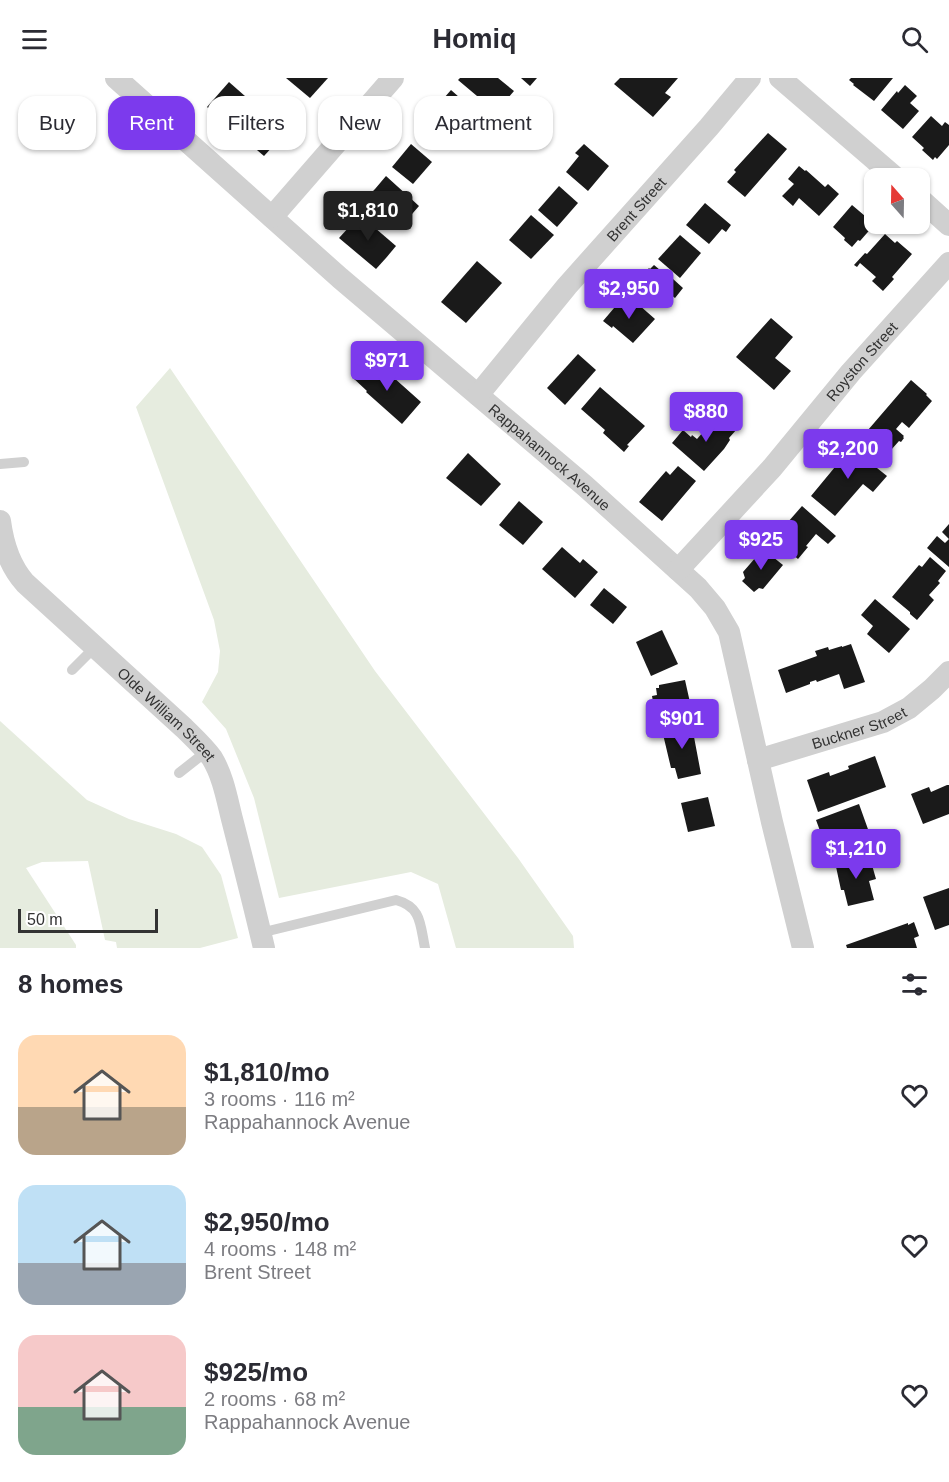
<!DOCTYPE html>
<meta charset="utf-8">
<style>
:root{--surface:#fff;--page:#f7f7f7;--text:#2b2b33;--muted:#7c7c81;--accent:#7c3aed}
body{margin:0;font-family:Arial,sans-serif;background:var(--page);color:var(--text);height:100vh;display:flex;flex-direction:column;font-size:22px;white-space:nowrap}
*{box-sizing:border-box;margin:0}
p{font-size:20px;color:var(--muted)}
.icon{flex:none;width:33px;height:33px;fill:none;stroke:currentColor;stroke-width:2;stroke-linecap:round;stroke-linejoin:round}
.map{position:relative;height:870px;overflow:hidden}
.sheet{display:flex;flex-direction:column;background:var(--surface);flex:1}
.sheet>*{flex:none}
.banner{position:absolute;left:18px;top:18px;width:600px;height:54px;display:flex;gap:12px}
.needle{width:39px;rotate:340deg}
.buttons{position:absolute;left:864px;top:90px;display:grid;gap:12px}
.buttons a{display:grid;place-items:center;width:66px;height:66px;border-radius:12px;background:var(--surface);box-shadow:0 2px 4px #0004;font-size:30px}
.scale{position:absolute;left:18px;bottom:15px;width:140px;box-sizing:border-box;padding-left:6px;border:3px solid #333;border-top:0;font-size:16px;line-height:21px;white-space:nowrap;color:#333;-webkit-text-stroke:4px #fff;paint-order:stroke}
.price{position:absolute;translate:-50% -51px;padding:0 14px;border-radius:6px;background:var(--accent);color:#fff;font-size:20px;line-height:39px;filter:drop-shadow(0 2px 3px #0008)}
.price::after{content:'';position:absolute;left:50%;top:36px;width:18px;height:14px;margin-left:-9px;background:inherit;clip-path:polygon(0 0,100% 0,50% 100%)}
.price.selected{background:#222;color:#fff}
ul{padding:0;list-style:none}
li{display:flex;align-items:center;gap:18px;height:150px;padding:0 18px}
li span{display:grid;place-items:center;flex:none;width:168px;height:120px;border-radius:18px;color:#555}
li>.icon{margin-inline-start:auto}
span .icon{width:72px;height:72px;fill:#fffc;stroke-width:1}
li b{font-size:26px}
h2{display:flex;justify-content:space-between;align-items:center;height:72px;padding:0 18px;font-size:26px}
.pill{padding:0 21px;border-radius:18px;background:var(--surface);box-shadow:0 2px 4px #0004;font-size:21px;line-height:54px}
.pill.selected{background:var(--accent);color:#fff}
header{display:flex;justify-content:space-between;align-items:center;height:78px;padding:0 18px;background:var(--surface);font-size:27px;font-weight:600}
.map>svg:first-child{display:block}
.green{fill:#e6ecdf}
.building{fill:#1a1a1a}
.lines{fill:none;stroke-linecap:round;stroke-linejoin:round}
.lane{stroke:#d0d0d0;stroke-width:10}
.street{stroke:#d0d0d0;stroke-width:22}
.labels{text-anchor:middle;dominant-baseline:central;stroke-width:6;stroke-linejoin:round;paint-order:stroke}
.street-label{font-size:15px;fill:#333;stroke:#fff}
</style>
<header><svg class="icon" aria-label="menu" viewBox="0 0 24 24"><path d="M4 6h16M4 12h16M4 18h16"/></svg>Homiq<svg class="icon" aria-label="search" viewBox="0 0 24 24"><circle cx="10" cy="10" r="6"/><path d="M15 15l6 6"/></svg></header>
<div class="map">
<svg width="949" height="870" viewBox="0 0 949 870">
<rect width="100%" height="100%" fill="#fff"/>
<g class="green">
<polygon points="170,290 375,593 518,780 573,858 574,870 456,870 438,806 411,794 279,820 254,720 226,651 202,624 218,594 220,573 214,542 136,329"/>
<polygon points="0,643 87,722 129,741 176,756 202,769 221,797 238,860 200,870 117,870 116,864 105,862 88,783 42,784 26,790 76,867 76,870 0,870"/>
</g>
<g class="building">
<polygon points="286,0 328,0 310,20"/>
<polygon points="460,0 498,0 514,13 508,20 512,24 507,30 503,27 496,34 458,2"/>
<polygon points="521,0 537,0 530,8"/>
<polygon points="620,0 678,0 665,15 671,19 653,39 614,6"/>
<polygon points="851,0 893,0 874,23 853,7 854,6 849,2"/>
<polygon points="229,4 286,54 264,78 207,29"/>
<polygon points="905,7 917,18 910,25 919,33 903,51 881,32 897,13 898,15"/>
<polygon points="451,12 484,41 473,52 459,40 441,59 423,44"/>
<polygon points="931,38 942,48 945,44 949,47 949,67 937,81 935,79 933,82 922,72 924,70 912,59"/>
<polygon points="768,55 787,71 745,119 727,104 736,94 734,92"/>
<polygon points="411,66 432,84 413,106 392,89"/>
<polygon points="584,66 609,88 588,113 566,94 579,78 575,75"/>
<polygon points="799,88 805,93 806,92 825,109 828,106 839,116 819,138 799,120 793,128 782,118 794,106 788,101"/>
<polygon points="386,98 419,128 399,151 364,122 375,111"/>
<polygon points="559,108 578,125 557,149 538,132"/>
<polygon points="705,125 731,147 726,154 722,151 709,166 686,147"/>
<polygon points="852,127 865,138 867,135 872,139 869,142 874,147 860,163 858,162 852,169 844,162 845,160 833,149"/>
<polygon points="360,137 396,168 386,180 376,191 339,160"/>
<polygon points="531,137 554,157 531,181 509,162"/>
<polygon points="885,156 895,165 897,163 912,176 892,199 894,201 883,213 872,203 876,199 860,185 857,189 854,187 865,175 867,176"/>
<polygon points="680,157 701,175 680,200 658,181"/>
<polygon points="477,183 502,205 466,245 441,224"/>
<polygon points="654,187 672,202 673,201 683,210 675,220 671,217 660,229 657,226 653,229 633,211 637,206 636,205 649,190 650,191"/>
<polygon points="631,220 655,241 633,265 613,248 612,250 603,243 620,223 624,227"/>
<polygon points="771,240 793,259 775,280 791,293 774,312 736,279"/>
<polygon points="578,276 596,292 565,327 547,310"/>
<polygon points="367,282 391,303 393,299 421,324 402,346 366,314 367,313 352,299"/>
<polygon points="911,302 927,316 926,317 932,323 909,350 902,344 896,351 904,358 903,359 904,360 901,364 899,363 891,372 868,352"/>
<polygon points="600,309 645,348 627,367 629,368 624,374 603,355 605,352 581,331"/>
<polygon points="722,338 737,351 729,360 730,362 724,371 704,393 672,365 683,352 691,359 692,357 697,361 711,345 714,348"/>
<polygon points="854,366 879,388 877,390 887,398 873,414 863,406 835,438 811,418"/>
<polygon points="468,375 501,406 481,428 446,400"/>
<polygon points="678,388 696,403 662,443 639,424 666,393 670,397"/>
<polygon points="519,423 543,444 523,467 499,447"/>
<polygon points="802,428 836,458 828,466 816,456 806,468 808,469 798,481 774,460"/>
<polygon points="949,446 949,489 927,470 937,458 945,465 949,461 942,454"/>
<polygon points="562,469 580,485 583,481 598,494 575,520 542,491"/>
<polygon points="763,471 783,487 763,511 759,510 754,514 742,503 745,500 743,494"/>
<polygon points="930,479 946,493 938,503 940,505 929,517 934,522 917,542 910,536 910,534 892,519 919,487 922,489"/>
<polygon points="604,510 627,529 613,546 590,527"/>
<polygon points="875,521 910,551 889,575 867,556 873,548 861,537"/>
<polygon points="662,552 678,586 651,598 636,564"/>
<polygon points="851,566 865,604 844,611 839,596 817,604 816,602 810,604 810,606 786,615 778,592 817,578 815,573 828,569 829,572 842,568 842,569"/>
<polygon points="685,602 691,629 655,635 652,618 657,617 656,610 659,610 659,607"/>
<polygon points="691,643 701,696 678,701 675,690 671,690 662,652 685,646 685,644"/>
<polygon points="875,678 886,709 818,734 807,702 829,694 830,698 849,691 848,688"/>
<polygon points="947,707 949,707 949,736 923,746 911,716 929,709 931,714"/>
<polygon points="708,719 715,748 688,754 681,725"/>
<polygon points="859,726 869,754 861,757 864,766 831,778 828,768 826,769 816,742"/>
<polygon points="866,777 868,786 864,787 864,789 872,787 876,801 869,803 874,822 848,828 844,812 841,812 835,784"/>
<polygon points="949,810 949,847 935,852 923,819"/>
<polygon points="914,844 919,858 914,860 917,870 847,870 846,867 908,845 908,847"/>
</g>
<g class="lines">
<g class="lane">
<polyline points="0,386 24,384"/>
<polyline points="72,592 95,569"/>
<polyline points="179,695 207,673"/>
<path d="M260 855 396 822C422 829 420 847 425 870"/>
</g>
<g class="street">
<path id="s1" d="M116 0 340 200 585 408 698 510 715 530 729 554 772 744 803 870"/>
<polyline points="780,0 896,100"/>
<polyline points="920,121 949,147"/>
<polyline points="272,139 393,0"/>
<path id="s2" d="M478 317 567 208 709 49 750 0"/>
<path id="s3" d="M0 443C3 466 9 487 25 505L184 650C193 659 204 669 212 680 223 698 227 721 232 741 243 784 254 827 264 870"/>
<path id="s4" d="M678 492 772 390 851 294 949 185"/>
<path id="s5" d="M758 682 883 644 909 630 932 611 949 594"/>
</g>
</g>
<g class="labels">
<g class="street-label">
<text stroke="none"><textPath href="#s2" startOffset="244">Brent Street</textPath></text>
<text stroke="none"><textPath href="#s4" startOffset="278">Royston Street</textPath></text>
<text stroke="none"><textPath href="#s1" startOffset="576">Rappahannock Avenue</textPath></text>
<text stroke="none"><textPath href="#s3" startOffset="261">Olde William Street</textPath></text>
<text stroke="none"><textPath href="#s5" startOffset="106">Buckner Street</textPath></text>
</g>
</g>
</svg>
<div class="buttons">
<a><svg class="needle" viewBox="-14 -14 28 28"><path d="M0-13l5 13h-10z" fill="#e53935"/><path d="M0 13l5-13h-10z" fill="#7c7c81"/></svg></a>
</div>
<div class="scale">50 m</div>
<b class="price selected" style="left:368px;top:164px">$1,810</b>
<b class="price" style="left:629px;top:242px">$2,950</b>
<b class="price" style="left:387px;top:314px">$971</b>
<b class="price" style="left:706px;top:365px">$880</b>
<b class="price" style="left:848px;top:402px">$2,200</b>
<b class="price" style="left:761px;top:493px">$925</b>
<b class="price" style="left:682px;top:672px">$901</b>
<b class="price" style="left:856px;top:802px">$1,210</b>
<div class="banner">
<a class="pill">Buy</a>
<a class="pill selected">Rent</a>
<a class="pill">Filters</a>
<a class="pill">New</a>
<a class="pill">Apartment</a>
</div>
</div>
<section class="sheet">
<h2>8 homes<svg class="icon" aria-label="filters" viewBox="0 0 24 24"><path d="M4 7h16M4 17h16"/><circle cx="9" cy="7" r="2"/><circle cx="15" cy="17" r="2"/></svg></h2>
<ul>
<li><span style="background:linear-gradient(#ffd9b3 60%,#b9a48a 0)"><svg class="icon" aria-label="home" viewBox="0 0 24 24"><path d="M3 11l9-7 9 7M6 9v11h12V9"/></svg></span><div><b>$1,810/mo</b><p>3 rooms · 116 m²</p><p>Rappahannock Avenue</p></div><svg class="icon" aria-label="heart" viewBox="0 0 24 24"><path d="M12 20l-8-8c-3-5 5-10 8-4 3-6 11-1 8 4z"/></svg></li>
<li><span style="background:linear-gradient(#bfe0f5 65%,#9aa5b1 0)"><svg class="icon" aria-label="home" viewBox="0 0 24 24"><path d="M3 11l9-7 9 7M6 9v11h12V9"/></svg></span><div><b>$2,950/mo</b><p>4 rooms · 148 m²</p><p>Brent Street</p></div><svg class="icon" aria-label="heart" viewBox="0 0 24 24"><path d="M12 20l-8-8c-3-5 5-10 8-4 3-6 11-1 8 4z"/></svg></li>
<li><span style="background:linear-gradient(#f6c9c9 60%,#7fa58c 0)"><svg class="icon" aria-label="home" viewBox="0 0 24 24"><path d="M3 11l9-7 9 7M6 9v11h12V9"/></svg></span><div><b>$925/mo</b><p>2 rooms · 68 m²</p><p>Rappahannock Avenue</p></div><svg class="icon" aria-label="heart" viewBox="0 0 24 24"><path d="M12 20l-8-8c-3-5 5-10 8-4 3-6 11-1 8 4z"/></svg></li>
</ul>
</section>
